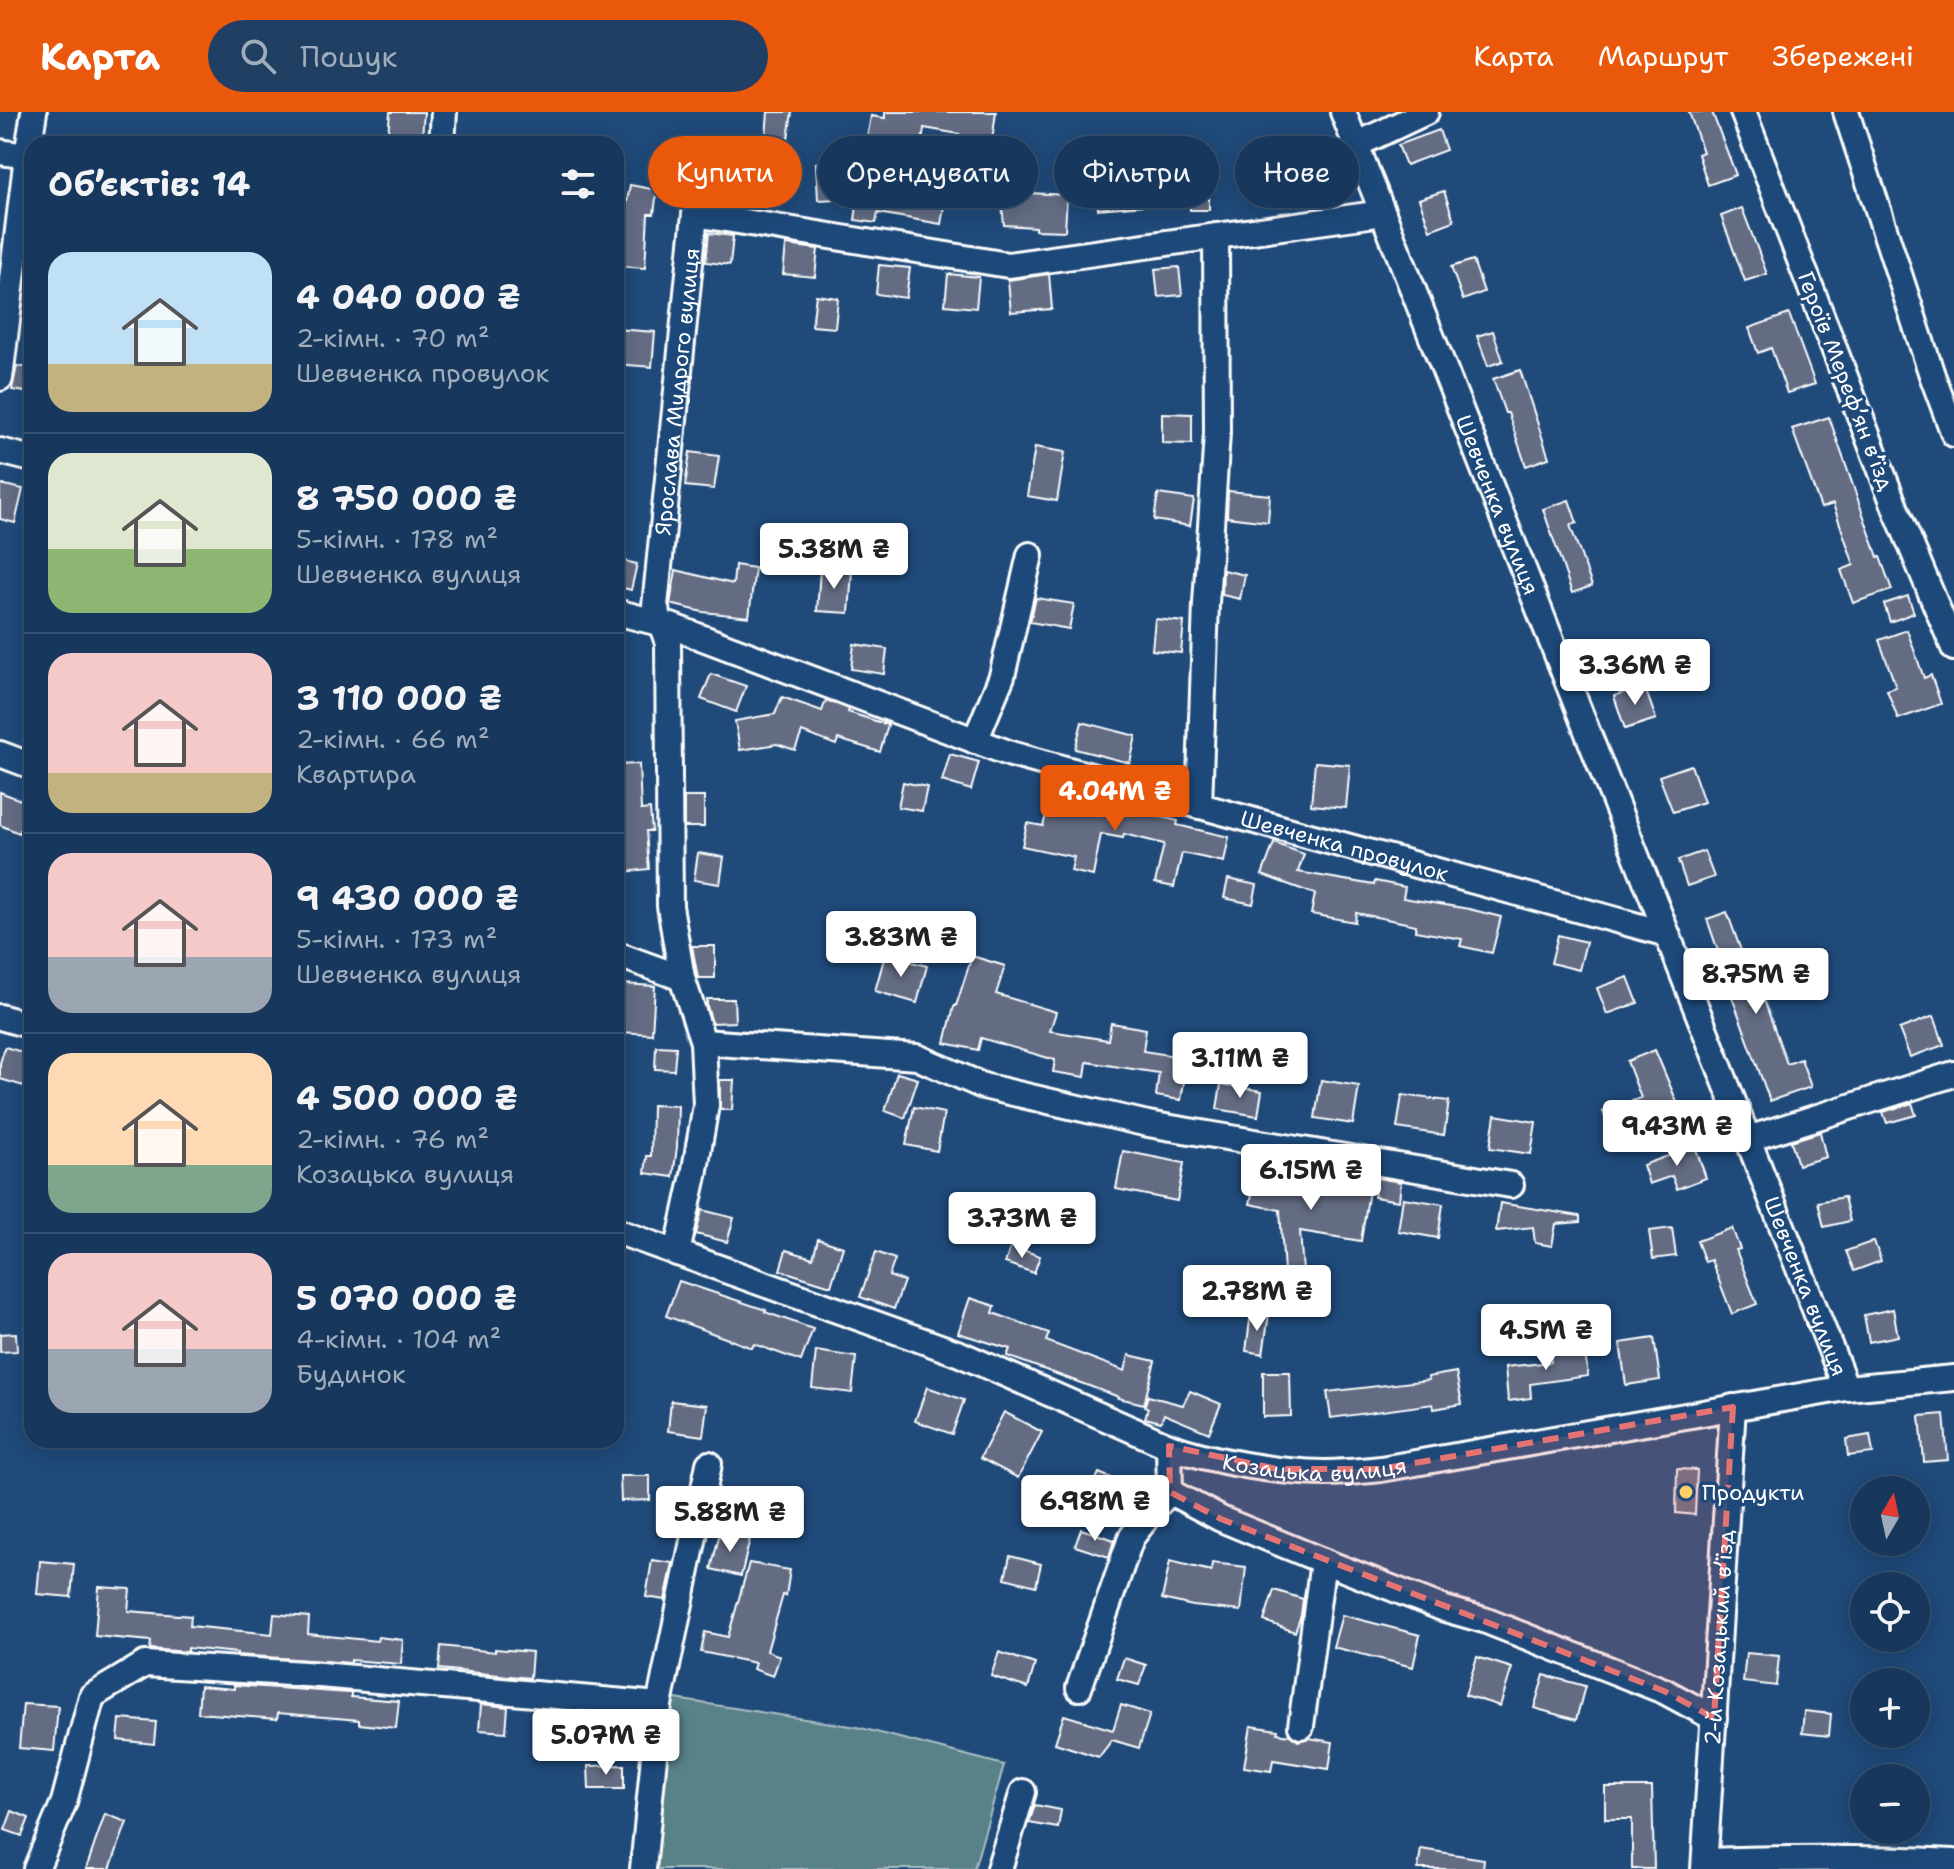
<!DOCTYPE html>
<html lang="uk">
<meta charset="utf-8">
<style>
:root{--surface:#17385c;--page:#203f62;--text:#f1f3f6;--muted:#9eacbb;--line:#365272;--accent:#ea580c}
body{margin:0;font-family:"Shantell Sans",sans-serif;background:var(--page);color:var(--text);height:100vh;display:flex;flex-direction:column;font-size:30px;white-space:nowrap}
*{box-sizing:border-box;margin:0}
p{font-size:26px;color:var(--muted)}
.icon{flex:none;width:44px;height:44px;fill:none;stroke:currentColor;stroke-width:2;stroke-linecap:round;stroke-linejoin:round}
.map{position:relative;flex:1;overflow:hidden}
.details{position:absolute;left:24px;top:24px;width:600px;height:1312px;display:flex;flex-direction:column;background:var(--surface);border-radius:24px;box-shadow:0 4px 20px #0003,0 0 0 2px var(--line)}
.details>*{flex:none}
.top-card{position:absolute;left:648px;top:24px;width:760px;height:72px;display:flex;gap:16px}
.needle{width:52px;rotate:9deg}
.fabs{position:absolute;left:1850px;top:1364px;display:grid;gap:16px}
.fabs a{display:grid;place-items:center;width:80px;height:80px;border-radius:50%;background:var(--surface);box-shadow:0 4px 20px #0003,0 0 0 2px var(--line);font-size:40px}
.price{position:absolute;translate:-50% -68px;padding:0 18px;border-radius:8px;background:#fff;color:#222;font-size:26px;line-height:52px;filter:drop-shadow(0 2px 4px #0008)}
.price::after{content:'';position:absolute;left:50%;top:48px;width:24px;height:18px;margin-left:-12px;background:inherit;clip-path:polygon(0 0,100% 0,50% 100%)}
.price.on{background:var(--accent);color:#fff}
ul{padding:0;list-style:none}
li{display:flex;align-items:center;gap:24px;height:200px;padding:0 24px}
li+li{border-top:2px solid var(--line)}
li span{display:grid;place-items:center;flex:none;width:224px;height:160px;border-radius:24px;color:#555}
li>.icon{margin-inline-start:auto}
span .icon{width:96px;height:96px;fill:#fffc;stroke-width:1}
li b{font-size:34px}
h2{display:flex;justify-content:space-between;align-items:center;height:96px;padding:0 24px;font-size:34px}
.pill{padding:0 28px;border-radius:36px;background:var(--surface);box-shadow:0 4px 20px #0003,0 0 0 2px var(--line);font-size:28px;line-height:72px}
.pill.on{background:var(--accent);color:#fff}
header{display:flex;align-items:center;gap:48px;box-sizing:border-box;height:112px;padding:0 40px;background:var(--accent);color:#fff}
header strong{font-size:38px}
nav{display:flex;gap:44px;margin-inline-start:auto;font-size:28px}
.search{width:560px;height:72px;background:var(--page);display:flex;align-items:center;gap:20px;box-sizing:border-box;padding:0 28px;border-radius:44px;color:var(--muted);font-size:30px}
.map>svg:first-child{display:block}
.green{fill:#588188;stroke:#acc0c4;stroke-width:2}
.building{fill:#636c83;stroke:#fff;stroke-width:2}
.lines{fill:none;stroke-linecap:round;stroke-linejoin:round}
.street-casing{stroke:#fff;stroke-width:30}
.street{stroke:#1f4a7a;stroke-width:24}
.marked{fill:#e47373;fill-opacity:0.2;stroke:#e47373;stroke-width:6;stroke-dasharray:16 10;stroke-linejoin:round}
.poi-dot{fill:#ffd166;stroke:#1f4a7a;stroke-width:3}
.labels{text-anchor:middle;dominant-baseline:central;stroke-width:7;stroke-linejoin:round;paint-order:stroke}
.street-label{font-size:22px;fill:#fff;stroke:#1f4a7a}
.poi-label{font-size:22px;fill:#fff;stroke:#1f4a7a;text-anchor:start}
</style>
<header>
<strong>Карта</strong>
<div class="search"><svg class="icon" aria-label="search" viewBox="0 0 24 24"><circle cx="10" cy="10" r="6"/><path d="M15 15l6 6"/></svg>Пошук</div>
<nav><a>Карта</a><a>Маршрут</a><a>Збережені</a></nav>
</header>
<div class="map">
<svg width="1954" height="1757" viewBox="0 0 1954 1757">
<rect width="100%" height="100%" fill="#1f4a7a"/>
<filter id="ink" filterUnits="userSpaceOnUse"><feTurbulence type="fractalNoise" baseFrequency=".0125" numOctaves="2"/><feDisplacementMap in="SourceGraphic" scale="16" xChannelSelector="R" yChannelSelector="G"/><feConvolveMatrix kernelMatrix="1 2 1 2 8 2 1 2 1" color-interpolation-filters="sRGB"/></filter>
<g filter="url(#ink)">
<polygon class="green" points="669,1586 857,1615 1004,1653 974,1757 651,1757"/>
<g class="building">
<polygon points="390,0 424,0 422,26 388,23"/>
<polygon points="768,0 792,0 788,27 766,24"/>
<polygon points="885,0 996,0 992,29 958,24 959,22 924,16 922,31 895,26 887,68 947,78 941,112 878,101 876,111 855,108 858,86 818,88 816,51 863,48 871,4 885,6"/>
<polygon points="1689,0 1712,0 1736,63 1708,73 1698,42 1703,40"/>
<polygon points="1439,18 1446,38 1406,53 1398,33"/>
<polygon points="1307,37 1319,71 1278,85 1266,50"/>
<polygon points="1136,62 1136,67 1209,64 1209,98 1190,98 1190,94 1158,95 1158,92 1098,97 1095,66"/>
<polygon points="1000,71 1029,72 1029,81 1067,83 1065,119 1035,118 1035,115 1004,113"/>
<polygon points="630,73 657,78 654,102 648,102 645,156 617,154 619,124 621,124"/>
<polygon points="1444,79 1454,109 1430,118 1419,87"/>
<polygon points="1742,96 1767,162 1745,169 1721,104"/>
<polygon points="709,121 733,124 730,153 706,150"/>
<polygon points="786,133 818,137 815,165 783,162"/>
<polygon points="1473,148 1484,180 1463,188 1451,155"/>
<polygon points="879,153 910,156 906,186 876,182"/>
<polygon points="1179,155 1182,183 1158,185 1155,157"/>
<polygon points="948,162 979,165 976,196 945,193"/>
<polygon points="1049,162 1052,197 1011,200 1008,168"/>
<polygon points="816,183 838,186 835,216 812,214"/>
<polygon points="1789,202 1815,272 1787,281 1771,236 1758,241 1749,216"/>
<polygon points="616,217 655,220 652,255 616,252"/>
<polygon points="1493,219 1503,249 1488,254 1477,224"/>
<polygon points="17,254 32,256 32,281 12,278"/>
<polygon points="1520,258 1549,346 1526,354 1508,301 1505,301 1493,267"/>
<polygon points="1162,301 1192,302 1192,332 1162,331"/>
<polygon points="1829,305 1878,445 1880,445 1892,478 1853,491 1841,458 1854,453 1833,392 1821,396 1792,317"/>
<polygon points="1035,335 1065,340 1057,389 1027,384"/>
<polygon points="690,340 719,344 714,377 685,374"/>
<polygon points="0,372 23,377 15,411 0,407"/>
<polygon points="1228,379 1270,383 1268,410 1227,405"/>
<polygon points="1158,382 1194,387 1190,414 1154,408"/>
<polygon points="1569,388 1577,411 1570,413 1592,474 1572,481 1543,397"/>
<polygon points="764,412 786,414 783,444 761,442"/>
<polygon points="616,447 637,452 631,478 616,474"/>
<polygon points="735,453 755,456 749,505 703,500 670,492 676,458 733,472"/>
<polygon points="820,457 852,459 849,501 817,499"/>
<polygon points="1223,458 1245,463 1240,487 1222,483"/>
<polygon points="1908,484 1914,501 1890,510 1884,492"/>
<polygon points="1036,486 1074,492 1069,517 1030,510"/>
<polygon points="1155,507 1184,510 1181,541 1152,538"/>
<polygon points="1907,518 1924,566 1931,563 1941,592 1898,607 1887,578 1896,575 1879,528"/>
<polygon points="854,532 887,537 884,562 851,557"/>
<polygon points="711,562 746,574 736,600 701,587"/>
<polygon points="1644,573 1656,607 1625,617 1614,584"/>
<polygon points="782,585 822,599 826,588 849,597 848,600 888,613 880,640 838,627 836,633 802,620 795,638 777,632 740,638 735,609 775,602"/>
<polygon points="1082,610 1136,624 1130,651 1075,637"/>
<polygon points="950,642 979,650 971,678 942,669"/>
<polygon points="1315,650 1350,653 1346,696 1311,693"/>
<polygon points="639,652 641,698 650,697 652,719 646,719 649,757 625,760 622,721 618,721 616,696 616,653"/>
<polygon points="1691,653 1704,690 1673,700 1659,664"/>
<polygon points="903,670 927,675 922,699 898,695"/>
<polygon points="1055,670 1083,677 1081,685 1178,709 1177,713 1229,725 1224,750 1182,741 1174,775 1155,771 1164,732 1124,722 1123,726 1101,722 1093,764 1071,759 1074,745 1022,734 1027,711 1043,714"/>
<polygon points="0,680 31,692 19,721 0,713"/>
<rect x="684" y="685" width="20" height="30"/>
<polygon points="1274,731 1304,742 1298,760 1374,773 1375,769 1405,775 1403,786 1469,797 1501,805 1492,841 1460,834 1462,827 1415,819 1416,813 1356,801 1355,810 1311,802 1315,782 1262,763"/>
<polygon points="1704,739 1714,765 1687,774 1678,748"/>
<polygon points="698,741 724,745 720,772 694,768"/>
<polygon points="1228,767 1257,773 1253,792 1224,786"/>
<polygon points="1727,800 1747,855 1752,854 1787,952 1801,947 1811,975 1770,989 1724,863 1726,862 1707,807"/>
<polygon points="1558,823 1586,830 1579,858 1551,851"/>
<polygon points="692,834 715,834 715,866 698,866"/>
<polygon points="885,843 927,854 917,891 875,879"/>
<polygon points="972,844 1005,854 996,882 1056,900 1050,919 1108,928 1111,911 1146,917 1143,939 1188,946 1181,988 1156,984 1159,961 1087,950 1085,965 1053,960 1055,948 981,926 978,938 945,931 954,894 956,894"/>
<polygon points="1628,865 1638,891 1607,902 1597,876"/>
<polygon points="622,872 655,874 652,922 619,920"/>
<polygon points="707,887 734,887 735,910 712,911 707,894"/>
<polygon points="1934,904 1944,933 1910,945 1899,917"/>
<polygon points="656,934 676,935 674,958 655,957"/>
<polygon points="5,935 32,943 32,957 27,975 0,967 0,951"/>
<polygon points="1655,938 1682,1002 1649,1015 1647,1010 1611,1022 1603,999 1641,986 1627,949"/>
<polygon points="897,961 918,967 905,1006 885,999"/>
<polygon points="720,968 734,968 732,998 720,998"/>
<polygon points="1321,968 1359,974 1353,1012 1315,1006"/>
<polygon points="1221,972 1262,979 1258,1004 1217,997"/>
<polygon points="1402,983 1449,989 1444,1023 1397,1016"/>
<polygon points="1912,991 1916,1003 1887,1011 1883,1000"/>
<polygon points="652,993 678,994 677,1035 673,1065 645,1061 647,1044 651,1044"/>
<polygon points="914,995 944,1001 937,1039 906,1033"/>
<polygon points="1495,1003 1536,1010 1531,1042 1490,1036"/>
<polygon points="1820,1020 1826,1045 1798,1053 1791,1029"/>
<polygon points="1695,1034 1706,1066 1677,1077 1672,1064 1649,1072 1643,1053"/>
<polygon points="1123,1039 1184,1051 1177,1089 1116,1077"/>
<polygon points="1256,1062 1318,1073 1318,1071 1369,1079 1361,1129 1300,1119 1303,1159 1284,1160 1280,1098 1250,1092"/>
<polygon points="1377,1066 1401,1070 1399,1089 1374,1085"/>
<polygon points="1844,1085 1850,1109 1824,1115 1818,1090"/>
<polygon points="1403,1086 1443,1092 1438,1126 1398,1119"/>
<polygon points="1500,1091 1580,1104 1580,1110 1556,1112 1552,1134 1535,1131 1533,1115 1496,1119"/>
<polygon points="702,1098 734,1106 727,1130 696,1122"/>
<polygon points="1672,1116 1676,1144 1653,1147 1649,1119"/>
<polygon points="1732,1116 1740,1137 1736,1138 1757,1192 1732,1202 1711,1148 1705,1150 1697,1129"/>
<polygon points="818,1127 843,1135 831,1174 780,1158 786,1138 813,1146"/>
<polygon points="1874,1129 1881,1149 1854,1159 1846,1139"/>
<polygon points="1011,1134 1040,1144 1034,1161 1005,1151"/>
<polygon points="876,1140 895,1147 889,1164 904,1169 894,1197 860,1185"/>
<polygon points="679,1169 766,1198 765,1200 813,1217 801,1249 754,1232 752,1236 666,1204"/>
<polygon points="970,1186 995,1194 993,1201 1049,1221 1046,1229 1125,1259 1129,1243 1155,1249 1144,1292 1118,1286 1119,1285 1007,1244 1010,1237 958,1221"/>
<polygon points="1893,1197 1898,1224 1869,1230 1864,1203"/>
<polygon points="1251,1200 1269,1202 1263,1242 1246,1239"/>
<polygon points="1514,1211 1516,1241 1482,1244 1479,1214"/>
<polygon points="16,1221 17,1239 0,1240 0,1222"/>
<polygon points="1654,1226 1660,1268 1626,1273 1620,1231"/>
<polygon points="1584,1233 1588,1264 1530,1272 1531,1286 1508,1289 1505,1255 1551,1250 1550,1238"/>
<polygon points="816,1239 856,1245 852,1281 812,1276"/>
<polygon points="1263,1260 1290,1260 1291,1304 1263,1305"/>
<polygon points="1456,1260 1462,1292 1434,1297 1433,1292 1331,1306 1327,1280 1429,1268 1428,1265"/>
<polygon points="927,1275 964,1288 952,1322 915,1309"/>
<polygon points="1190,1279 1221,1292 1209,1321 1164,1302 1161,1310 1145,1306 1148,1296 1144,1295 1148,1284 1183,1293"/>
<polygon points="671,1289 707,1293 703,1324 668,1319"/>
<polygon points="1004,1300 1042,1320 1018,1366 980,1346"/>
<polygon points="1944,1302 1948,1348 1924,1350 1920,1304"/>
<polygon points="1870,1323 1873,1341 1848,1344 1846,1327"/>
<polygon points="1677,1357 1697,1358 1695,1403 1676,1401"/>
<polygon points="1099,1361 1130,1374 1121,1396 1089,1382"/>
<polygon points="620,1364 650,1364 650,1388 621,1389"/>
<polygon points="1081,1417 1114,1428 1109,1445 1075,1434"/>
<polygon points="720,1420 750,1427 741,1464 711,1457"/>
<polygon points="1010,1444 1041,1452 1036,1474 1005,1466"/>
<polygon points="652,1448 673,1451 665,1488 646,1485"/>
<polygon points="40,1449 74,1452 71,1485 37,1482"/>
<polygon points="1170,1449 1211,1459 1212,1451 1246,1455 1241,1499 1193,1494 1162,1487"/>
<polygon points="749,1451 790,1458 786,1484 783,1483 767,1539 780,1544 773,1564 753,1557 755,1551 701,1540 705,1520 728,1525"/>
<polygon points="99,1475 130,1477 128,1499 191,1504 190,1514 272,1522 274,1502 309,1505 308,1522 377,1529 378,1525 403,1528 401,1552 351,1548 351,1551 237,1543 237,1541 188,1536 188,1540 150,1537 151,1529 95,1524"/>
<polygon points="1274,1478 1303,1487 1301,1503 1295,1520 1264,1509"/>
<polygon points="1342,1503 1420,1523 1413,1555 1333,1535"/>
<polygon points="441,1534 495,1540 495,1537 532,1540 530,1566 439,1557"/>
<polygon points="999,1540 1035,1552 1028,1576 991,1564"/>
<polygon points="1746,1541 1779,1544 1776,1574 1743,1570"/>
<polygon points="1477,1545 1512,1556 1500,1594 1465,1583"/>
<polygon points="1124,1546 1146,1553 1139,1573 1117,1567"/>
<polygon points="1544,1563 1585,1574 1576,1608 1534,1596"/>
<polygon points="234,1573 349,1581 351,1581 351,1585 399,1589 396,1616 359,1612 359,1608 278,1601 277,1607 198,1601 200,1574 234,1577"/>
<polygon points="23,1592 58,1594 54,1639 19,1636"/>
<polygon points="481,1592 508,1595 506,1620 479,1618"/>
<polygon points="1121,1593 1150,1602 1139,1636 1112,1628 1099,1645 1055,1631 1064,1603 1113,1618"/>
<polygon points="1804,1599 1831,1602 1829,1624 1802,1621"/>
<polygon points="120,1607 156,1610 154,1632 118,1628"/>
<polygon points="1251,1614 1278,1618 1277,1621 1290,1623 1298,1629 1309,1626 1333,1630 1329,1657 1273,1648 1271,1659 1244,1655"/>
<polygon points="624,1653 624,1677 589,1677 588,1654"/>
<polygon points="1605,1675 1652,1675 1654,1757 1632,1757 1632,1707 1605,1707"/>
<polygon points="1035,1693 1061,1698 1058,1716 1029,1711"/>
<polygon points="12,1699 29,1706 22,1724 5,1718"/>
<polygon points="105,1702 127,1710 110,1757 86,1757"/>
<polygon points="1421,1737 1484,1747 1483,1757 1418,1757"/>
</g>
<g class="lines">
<defs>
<g id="street">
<path id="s1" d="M1343 0 1846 1276"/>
<polyline points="1743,0 1897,400 1954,536"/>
<polyline points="1846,0 1932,263 1954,322"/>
<polyline points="442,32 444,0"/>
<polyline points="1356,33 1426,0"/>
<polyline points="0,40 27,44"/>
<polyline points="0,266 27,44 34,0"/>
<polyline points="0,339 32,347"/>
<path id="s2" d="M616 500 671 514 1011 642 1667 822"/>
<polyline points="975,629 1002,564 1030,443"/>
<polyline points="0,642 32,654"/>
<polyline points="1199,694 1206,491 1217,321 1216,124"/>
<polyline points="616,842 682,866"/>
<polyline points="0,905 32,914"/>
<polyline points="703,930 917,945 983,974 1148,1012 1511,1073"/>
<polyline points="1748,1027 1954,962"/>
<path id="s3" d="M616 1119 960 1242 1169 1334C1215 1350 1275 1360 1324 1361 1343 1361 1362 1359 1381 1357L1846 1276 1954 1266"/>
<path id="s4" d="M677 1141 694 1063 706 993 703 930 682 866 670 794 668 531 655 494 695 102 1008 153 1383 101"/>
<polyline points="1169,1334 1170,1380 1221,1407 1323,1449 1445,1497 1484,1508 1664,1579 1714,1606"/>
<polyline points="1079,1576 1131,1426 1156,1394 1170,1380"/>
<polyline points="1301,1614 1323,1449"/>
<path d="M1705 1749C1788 1746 1871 1746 1954 1750"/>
<polyline points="36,1757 64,1690 92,1584 145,1552 320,1563 659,1593"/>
<polyline points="643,1757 659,1593 709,1352"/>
<polyline points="999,1757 1023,1680"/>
<path id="s5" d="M1704 1757 1733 1295"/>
</g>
</defs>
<use href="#street" class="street-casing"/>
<use href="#street" class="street"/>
</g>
</g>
<path class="marked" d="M1733 1295 1714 1606 1664 1579 1221 1407 1170 1380 1169 1334 1277 1357H1381Z"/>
<circle class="poi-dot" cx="1686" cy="1380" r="8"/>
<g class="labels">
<g class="street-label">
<text transform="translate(1846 269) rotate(69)">Героїв Мерефʼян вʼїзд</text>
<text stroke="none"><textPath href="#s4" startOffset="872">Ярослава Мудрого вулиця</textPath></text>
<text stroke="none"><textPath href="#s1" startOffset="422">Шевченка вулиця</textPath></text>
<text stroke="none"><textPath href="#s2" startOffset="766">Шевченка провулок</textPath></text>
<text stroke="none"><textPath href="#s1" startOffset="1262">Шевченка вулиця</textPath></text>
<text stroke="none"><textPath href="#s3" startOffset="742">Козацька вулиця</textPath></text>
<text stroke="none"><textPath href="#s5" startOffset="232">2-й Козацький в’їзд</textPath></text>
</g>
<g class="poi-label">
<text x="1702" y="1380">Продукти</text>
</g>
</g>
</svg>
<div class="fabs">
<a><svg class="needle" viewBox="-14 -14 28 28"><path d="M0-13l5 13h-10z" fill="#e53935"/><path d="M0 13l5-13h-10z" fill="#9eacbb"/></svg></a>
<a><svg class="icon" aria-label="locate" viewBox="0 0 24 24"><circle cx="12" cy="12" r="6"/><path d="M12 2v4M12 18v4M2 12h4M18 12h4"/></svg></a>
<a>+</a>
<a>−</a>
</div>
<b class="price" style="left:834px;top:479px">5.38M ₴</b>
<b class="price" style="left:1635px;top:595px">3.36M ₴</b>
<b class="price on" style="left:1115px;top:721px">4.04M ₴</b>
<b class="price" style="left:901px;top:867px">3.83M ₴</b>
<b class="price" style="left:1756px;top:904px">8.75M ₴</b>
<b class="price" style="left:1240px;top:988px">3.11M ₴</b>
<b class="price" style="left:1677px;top:1056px">9.43M ₴</b>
<b class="price" style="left:1311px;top:1100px">6.15M ₴</b>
<b class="price" style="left:1022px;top:1148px">3.73M ₴</b>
<b class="price" style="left:1257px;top:1221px">2.78M ₴</b>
<b class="price" style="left:1546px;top:1260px">4.5M ₴</b>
<b class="price" style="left:1095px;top:1431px">6.98M ₴</b>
<b class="price" style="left:730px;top:1442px">5.88M ₴</b>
<b class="price" style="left:606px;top:1665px">5.07M ₴</b>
<div class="top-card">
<a class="pill on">Купити</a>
<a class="pill">Орендувати</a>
<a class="pill">Фільтри</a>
<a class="pill">Нове</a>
</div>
<section class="details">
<h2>Об’єктів: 14<svg class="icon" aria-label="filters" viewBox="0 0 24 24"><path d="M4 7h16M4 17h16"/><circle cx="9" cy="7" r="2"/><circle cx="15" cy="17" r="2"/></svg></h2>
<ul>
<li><span style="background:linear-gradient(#bfe0f5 70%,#c2b280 0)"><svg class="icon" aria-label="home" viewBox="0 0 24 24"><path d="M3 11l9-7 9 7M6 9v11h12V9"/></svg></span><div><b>4 040 000 ₴</b><p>2-кімн. · 70 m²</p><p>Шевченка провулок</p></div></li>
<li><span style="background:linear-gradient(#dfe7d0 60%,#8fb573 0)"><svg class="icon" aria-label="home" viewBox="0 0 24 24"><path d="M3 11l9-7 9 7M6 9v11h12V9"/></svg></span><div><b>8 750 000 ₴</b><p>5-кімн. · 178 m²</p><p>Шевченка вулиця</p></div></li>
<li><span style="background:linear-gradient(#f6c9c9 75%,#c2b280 0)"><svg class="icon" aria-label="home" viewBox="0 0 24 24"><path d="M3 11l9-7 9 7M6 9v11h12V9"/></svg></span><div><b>3 110 000 ₴</b><p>2-кімн. · 66 m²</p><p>Квартира</p></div></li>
<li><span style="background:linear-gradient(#f6c9c9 65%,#9aa5b1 0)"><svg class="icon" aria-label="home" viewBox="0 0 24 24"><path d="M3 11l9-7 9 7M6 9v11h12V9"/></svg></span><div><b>9 430 000 ₴</b><p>5-кімн. · 173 m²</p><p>Шевченка вулиця</p></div></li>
<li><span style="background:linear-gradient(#ffd9b3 70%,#7fa58c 0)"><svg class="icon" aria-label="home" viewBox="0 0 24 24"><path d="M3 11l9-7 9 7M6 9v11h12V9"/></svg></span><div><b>4 500 000 ₴</b><p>2-кімн. · 76 m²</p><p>Козацька вулиця</p></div></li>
<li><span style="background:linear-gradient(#f6c9c9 60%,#9aa5b1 0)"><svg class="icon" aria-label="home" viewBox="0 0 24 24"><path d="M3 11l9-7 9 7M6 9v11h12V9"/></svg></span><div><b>5 070 000 ₴</b><p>4-кімн. · 104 m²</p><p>Будинок</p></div></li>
</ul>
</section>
</div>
